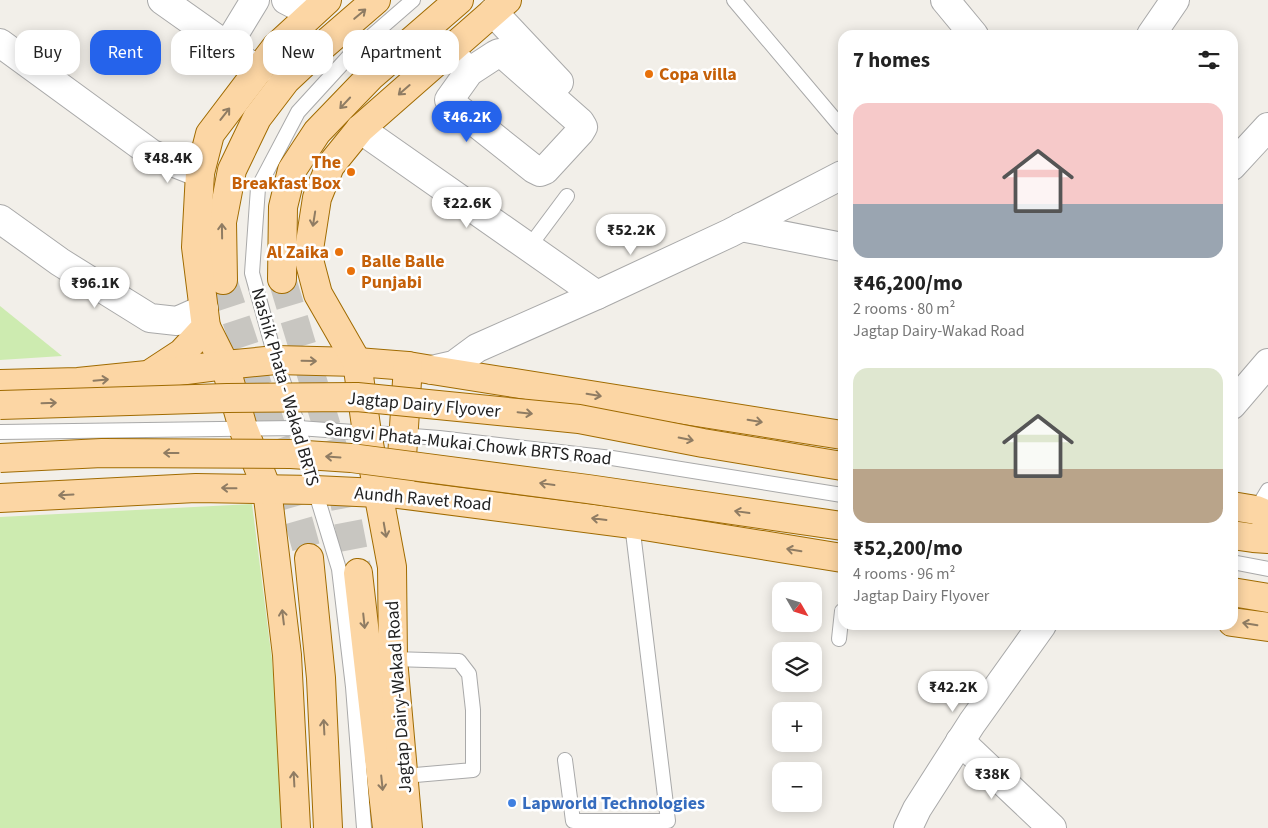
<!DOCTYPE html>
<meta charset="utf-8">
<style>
:root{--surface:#fff;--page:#f6f6f6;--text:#222;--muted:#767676;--accent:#2563eb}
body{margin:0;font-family:"Source Sans 3",sans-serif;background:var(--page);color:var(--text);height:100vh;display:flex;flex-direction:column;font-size:19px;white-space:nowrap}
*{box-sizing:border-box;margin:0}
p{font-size:16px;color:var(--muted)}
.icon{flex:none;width:28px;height:28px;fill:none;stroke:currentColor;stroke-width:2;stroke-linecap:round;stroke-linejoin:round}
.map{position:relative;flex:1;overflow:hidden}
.side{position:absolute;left:838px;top:30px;width:400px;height:600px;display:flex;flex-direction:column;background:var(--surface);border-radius:15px;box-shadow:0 2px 12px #0003}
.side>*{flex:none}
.top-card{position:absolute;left:15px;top:30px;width:475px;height:45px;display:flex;gap:10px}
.needle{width:32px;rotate:129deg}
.controls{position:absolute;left:772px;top:582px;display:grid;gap:10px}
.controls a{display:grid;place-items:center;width:50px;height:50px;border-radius:10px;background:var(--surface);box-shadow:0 2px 12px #0003;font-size:25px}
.price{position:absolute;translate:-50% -42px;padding:0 11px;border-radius:18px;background:#fff;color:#222;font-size:16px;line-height:32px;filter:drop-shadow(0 1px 2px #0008)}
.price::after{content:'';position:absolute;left:50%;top:30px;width:15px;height:11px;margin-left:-8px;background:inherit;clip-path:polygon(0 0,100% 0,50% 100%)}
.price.selected{background:var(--accent);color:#fff}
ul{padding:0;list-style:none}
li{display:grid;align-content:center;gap:10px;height:265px;padding:0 15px}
li span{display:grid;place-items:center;height:155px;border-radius:15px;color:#555}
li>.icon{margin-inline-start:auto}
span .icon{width:90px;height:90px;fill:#fffc;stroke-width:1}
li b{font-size:21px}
h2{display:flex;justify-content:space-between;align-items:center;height:60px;padding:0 15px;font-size:21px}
.pill{padding:0 18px;border-radius:15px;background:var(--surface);box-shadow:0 2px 12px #0003;font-size:18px;line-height:45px}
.pill.selected{background:var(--accent);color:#fff}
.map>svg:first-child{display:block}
.grass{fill:#cdebb0}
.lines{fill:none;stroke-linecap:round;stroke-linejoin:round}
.primary-tunnel{stroke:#c8c6c1;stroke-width:28;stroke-dasharray:28 14;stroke-linecap:butt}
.service-casing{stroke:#a9a9a9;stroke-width:16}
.minor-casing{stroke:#a9a9a9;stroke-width:30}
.primary-casing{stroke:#a06b00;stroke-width:30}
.service{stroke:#fff;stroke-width:14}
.minor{stroke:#fff;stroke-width:28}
.primary{stroke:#fcd6a4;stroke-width:28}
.primary-bridge-casing{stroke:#a06b00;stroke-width:30;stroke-linecap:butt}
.primary-bridge{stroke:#fcd6a4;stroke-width:28}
.oneway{stroke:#8f7c63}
.food-dot{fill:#e8710a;stroke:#fff;stroke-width:2}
.shop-dot{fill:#3f7fe0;stroke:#fff;stroke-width:2}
.labels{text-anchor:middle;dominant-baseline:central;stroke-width:5;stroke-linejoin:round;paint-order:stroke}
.food-label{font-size:18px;font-weight:bold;fill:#c56008;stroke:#fff;text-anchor:start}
.street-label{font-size:18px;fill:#222;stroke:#fff}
.shop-label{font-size:18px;font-weight:bold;fill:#366cbe;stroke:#fff;text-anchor:start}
</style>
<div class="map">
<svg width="1268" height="828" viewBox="0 0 1268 828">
<rect width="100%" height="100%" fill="#f2efe9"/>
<g class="grass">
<polygon points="0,306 62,356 0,360"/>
<polygon points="252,504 272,660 286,828 0,828 0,517"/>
</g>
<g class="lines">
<g class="primary-tunnel">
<polyline points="282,279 334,450 358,573"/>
<polyline points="223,280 276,440 309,558"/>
</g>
<defs>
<g id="service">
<polyline points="734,0 842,128"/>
<polyline points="529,247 567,196"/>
<polyline points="0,432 299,428 367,433 388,434 439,438 612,458 842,495"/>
<polyline points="1256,510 1268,490"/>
<polyline points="1232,562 1268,569"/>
<polyline points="839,639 842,611"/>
<polyline points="393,659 459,661 469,674 473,710 473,770 404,776"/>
<polyline points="565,760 573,821 668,821 632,524"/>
<polyline points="364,828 353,687 339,569 315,490 299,428 276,360 252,273 258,188 298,112 352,53 413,0"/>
</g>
<g id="minor">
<polyline points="162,0 227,46 239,58 259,70"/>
<polyline points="286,0 311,13"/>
<polyline points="945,0 974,35"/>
<polyline points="493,12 559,82"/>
<polyline points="1151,35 1175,0"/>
<polyline points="0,43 152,154 200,173"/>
<polyline points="227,46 255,0"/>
<polyline points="449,51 469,72 449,100 451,103 534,169 540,172 545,170 580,132 583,127 580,122 504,55 499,53 495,55 469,72"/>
<polyline points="360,129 597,295"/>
<polyline points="1232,166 1268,127"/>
<polyline points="0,219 60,262 150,318 177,321 204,309"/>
<polyline points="741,227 842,247"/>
<polyline points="432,370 454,365 477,348 597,295 730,233 842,175"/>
<polyline points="1232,405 1268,363"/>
<polyline points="960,741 1052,828"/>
<polyline points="908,828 917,809 972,723 1042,625"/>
</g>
<g id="primary">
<polyline points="282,279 283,207 292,170 317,132 370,77 459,0"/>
<polyline points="223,280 222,222 232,170 257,118 286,80 318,50 376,0"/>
<polyline points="206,327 225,365 243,428 267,489 287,655 296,828"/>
<polyline points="153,372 182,353 206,327 196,247 200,173 210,134 276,47 327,0"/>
<polyline points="0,384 78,382 147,375 225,365 276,360 357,362 408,366 432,370 842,435"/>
<polyline points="400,487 408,366"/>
<polyline points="0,498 196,488 315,490 399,494 632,524 842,558"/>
<polyline points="1232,506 1256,510 1268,515"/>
<polyline points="1232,535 1253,538 1268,539"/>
<polyline points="309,558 321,678 328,828"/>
<polyline points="358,573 387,828"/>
<polyline points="1232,592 1268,598"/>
<polyline points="1232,622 1268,627"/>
<polyline points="408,828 393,659 392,567 367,433 357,362 318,294 308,256 317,198 330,166 360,129 507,0"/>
</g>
</defs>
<use href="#service" class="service-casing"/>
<use href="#minor" class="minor-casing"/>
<use href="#primary" class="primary-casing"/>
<use href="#service" class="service"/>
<use href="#minor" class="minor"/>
<use href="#primary" class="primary"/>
<defs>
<g id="primary-bridge">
<polyline points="0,405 227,398 357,397 579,419 703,443 842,466"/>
<polyline points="0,458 102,453 291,454 351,458 588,489 842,526"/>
</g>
</defs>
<use href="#primary-bridge" class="primary-bridge-casing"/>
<use href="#primary-bridge" class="primary-bridge"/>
</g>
<defs><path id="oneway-shaft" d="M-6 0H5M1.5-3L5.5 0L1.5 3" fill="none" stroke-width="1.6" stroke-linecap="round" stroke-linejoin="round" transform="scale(1.25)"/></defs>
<g class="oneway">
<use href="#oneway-shaft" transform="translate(360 14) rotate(-40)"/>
<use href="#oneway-shaft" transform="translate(404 90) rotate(139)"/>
<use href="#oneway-shaft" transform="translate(345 103) rotate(133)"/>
<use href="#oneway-shaft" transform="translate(225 114) rotate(-52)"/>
<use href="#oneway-shaft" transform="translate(314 219) rotate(99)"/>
<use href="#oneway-shaft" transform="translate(222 231) rotate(-91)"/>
<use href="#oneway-shaft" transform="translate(309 361) rotate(1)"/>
<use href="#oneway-shaft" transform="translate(101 380) rotate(-5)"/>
<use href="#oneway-shaft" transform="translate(594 395) rotate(9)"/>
<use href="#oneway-shaft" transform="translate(49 403) rotate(-2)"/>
<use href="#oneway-shaft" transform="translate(525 413) rotate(6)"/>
<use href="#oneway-shaft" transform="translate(755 421) rotate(9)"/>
<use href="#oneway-shaft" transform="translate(686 439) rotate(11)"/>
<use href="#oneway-shaft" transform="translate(171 453) rotate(-180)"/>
<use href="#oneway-shaft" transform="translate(333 457) rotate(-176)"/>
<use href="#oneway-shaft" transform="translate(547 484) rotate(-172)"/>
<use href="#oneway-shaft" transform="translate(229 488) rotate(-179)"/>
<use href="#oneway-shaft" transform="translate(66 495) rotate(177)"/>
<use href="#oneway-shaft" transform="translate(742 512) rotate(-172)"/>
<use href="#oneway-shaft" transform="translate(599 519) rotate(-173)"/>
<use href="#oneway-shaft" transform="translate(385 530) rotate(80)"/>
<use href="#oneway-shaft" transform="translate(794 550) rotate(-171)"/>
<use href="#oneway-shaft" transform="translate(283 617) rotate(-97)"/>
<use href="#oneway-shaft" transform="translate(364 621) rotate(84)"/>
<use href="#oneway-shaft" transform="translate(1250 624) rotate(-171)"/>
<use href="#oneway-shaft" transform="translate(324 727) rotate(-93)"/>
<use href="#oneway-shaft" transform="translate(294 779) rotate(-93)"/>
<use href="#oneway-shaft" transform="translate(382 783) rotate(84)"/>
</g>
<g class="food-dot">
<circle cx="649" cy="74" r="5"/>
<circle cx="351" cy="172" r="5"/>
<circle cx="339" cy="252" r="5"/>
<circle cx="351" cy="271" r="5"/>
</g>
<circle class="shop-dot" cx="512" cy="803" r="5"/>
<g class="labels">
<g class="food-label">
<text x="659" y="74">Copa villa</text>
<text x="341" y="162" text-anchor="end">The<tspan x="341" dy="21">Breakfast Box</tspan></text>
<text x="329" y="252" text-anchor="end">Al Zaika</text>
<text x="361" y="261">Balle Balle<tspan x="361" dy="21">Punjabi</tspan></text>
</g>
<g class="street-label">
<text transform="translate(285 387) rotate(74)">Nashik Phata - Wakad BRTS</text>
<text transform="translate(424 405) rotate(5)">Jagtap Dairy Flyover</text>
<text transform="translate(468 444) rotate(6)">Sangvi Phata-Mukai Chowk BRTS Road</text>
<text transform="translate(423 499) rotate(5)">Aundh Ravet Road</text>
<text transform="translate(399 697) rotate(-94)">Jagtap Dairy-Wakad Road</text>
</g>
<g class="shop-label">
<text x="522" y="803">Lapworld Technologies</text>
</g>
</g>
</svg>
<div class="controls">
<a><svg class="needle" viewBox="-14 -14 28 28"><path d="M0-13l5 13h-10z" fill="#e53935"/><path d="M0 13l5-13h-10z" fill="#767676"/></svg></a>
<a><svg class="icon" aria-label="layers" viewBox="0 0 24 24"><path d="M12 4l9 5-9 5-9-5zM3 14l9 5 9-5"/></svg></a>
<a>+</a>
<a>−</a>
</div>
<b class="price selected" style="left:467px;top:143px">₹46.2K</b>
<b class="price" style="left:168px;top:184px">₹48.4K</b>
<b class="price" style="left:467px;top:229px">₹22.6K</b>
<b class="price" style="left:631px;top:256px">₹52.2K</b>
<b class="price" style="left:95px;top:309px">₹96.1K</b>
<b class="price" style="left:953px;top:713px">₹42.2K</b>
<b class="price" style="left:992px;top:800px">₹38K</b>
<div class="top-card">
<a class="pill">Buy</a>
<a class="pill selected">Rent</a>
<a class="pill">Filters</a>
<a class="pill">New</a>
<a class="pill">Apartment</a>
</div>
<section class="side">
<h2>7 homes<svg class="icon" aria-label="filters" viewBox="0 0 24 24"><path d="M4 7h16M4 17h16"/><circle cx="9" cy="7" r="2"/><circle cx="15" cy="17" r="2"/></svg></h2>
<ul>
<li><span style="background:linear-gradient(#f6c9c9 65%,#9aa5b1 0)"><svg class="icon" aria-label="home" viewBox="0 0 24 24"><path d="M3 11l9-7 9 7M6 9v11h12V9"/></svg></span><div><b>₹46,200/mo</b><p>2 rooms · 80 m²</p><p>Jagtap Dairy-Wakad Road</p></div></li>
<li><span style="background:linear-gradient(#dfe7d0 65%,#b9a48a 0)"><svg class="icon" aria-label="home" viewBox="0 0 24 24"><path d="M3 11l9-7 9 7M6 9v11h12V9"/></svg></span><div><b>₹52,200/mo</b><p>4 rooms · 96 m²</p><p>Jagtap Dairy Flyover</p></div></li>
</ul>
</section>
</div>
